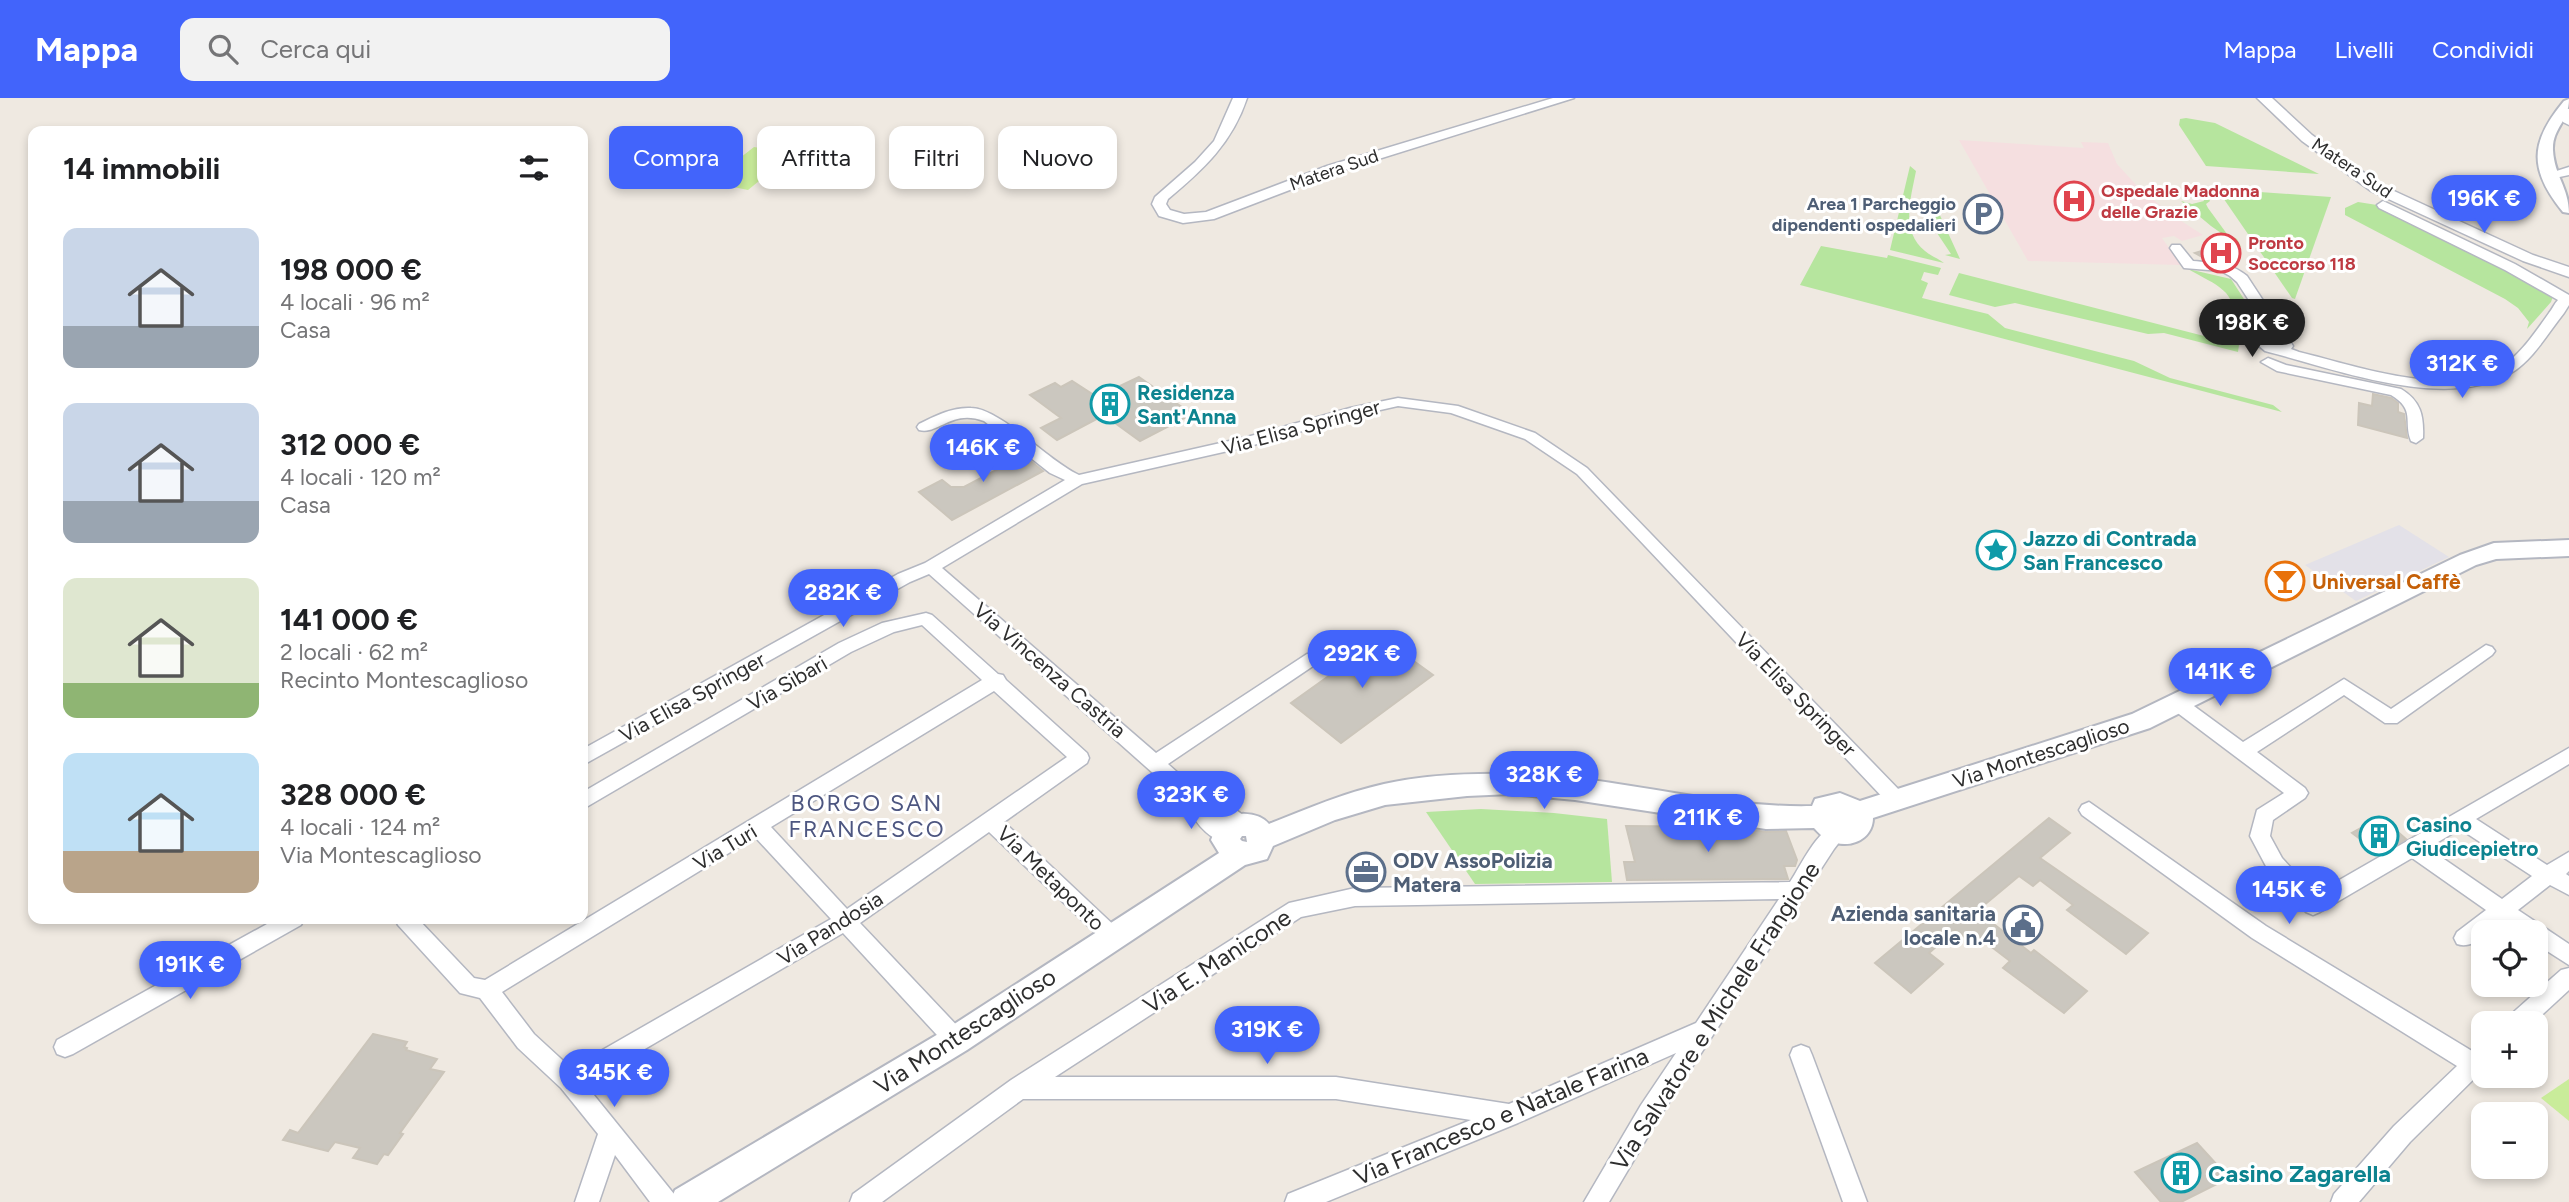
<!DOCTYPE html>
<html lang="it">
<meta charset="utf-8">
<style>
:root{--surface:#fff;--page:#f2f2f2;--text:#202124;--muted:#757577;--accent:#4264fb}
body{margin:0;font-family:Figtree,sans-serif;background:var(--page);color:var(--text);height:100vh;display:flex;flex-direction:column;font-size:26px;white-space:nowrap}
*{box-sizing:border-box;margin:0}
p{font-size:23px;color:var(--muted)}
.icon{flex:none;width:38px;height:38px;fill:none;stroke:currentColor;stroke-width:2;stroke-linecap:round;stroke-linejoin:round}
.map{position:relative;flex:1;overflow:hidden}
.details{position:absolute;left:28px;top:28px;width:560px;height:798px;display:flex;flex-direction:column;background:var(--surface);border-radius:14px;box-shadow:0 4px 10px #0003}
.details>*{flex:none}
.top-card{position:absolute;left:609px;top:28px;width:665px;height:63px;display:flex;gap:14px}
.buttons{position:absolute;left:2471px;top:822px;display:grid;gap:14px}
.buttons a{display:grid;place-items:center;width:77px;height:77px;border-radius:14px;background:var(--surface);box-shadow:0 4px 10px #0003;font-size:35px}
.price{position:absolute;translate:-50% -60px;padding:0 16px;border-radius:24px;background:var(--accent);color:#fff;font-size:23px;line-height:46px;filter:drop-shadow(0 2px 4px #0008)}
.price::after{content:'';position:absolute;left:50%;top:42px;width:21px;height:16px;margin-left:-10px;background:inherit;clip-path:polygon(0 0,100% 0,50% 100%)}
.price.selected{background:#222;color:#fff}
ul{padding:0;list-style:none}
li{display:flex;align-items:center;gap:21px;height:175px;padding:0 35px}
li span{display:grid;place-items:center;flex:none;width:196px;height:140px;border-radius:14px;color:#555}
li>.icon{margin-inline-start:auto}
span .icon{width:84px;height:84px;fill:#fffc;stroke-width:1}
li b{font-size:30px}
h2{display:flex;justify-content:space-between;align-items:center;height:84px;padding:0 35px;font-size:30px}
.pill{padding:0 24px;border-radius:14px;background:var(--surface);box-shadow:0 4px 10px #0003;font-size:24px;line-height:63px}
.pill.selected{background:var(--accent);color:#fff}
header{display:flex;align-items:center;gap:42px;box-sizing:border-box;height:98px;padding:0 35px;background:var(--accent);color:#fff}
header strong{font-size:33px}
nav{display:flex;gap:38px;margin-inline-start:auto;font-size:24px}
.search{width:490px;height:63px;background:var(--page);display:flex;align-items:center;gap:18px;box-sizing:border-box;padding:0 24px;border-radius:14px;color:var(--muted);font-size:26px}
.map>svg:first-child{display:block}
.industrial{fill:#e3e1e8}
.medical{fill:#f5dfe0}
.green{fill:#b6e59e}
.pitch{fill:#c9ec9a}
.building{fill:#cbc7bf;stroke:#cbc5ba;stroke-width:2}
.lines{fill:none;stroke-linecap:round;stroke-linejoin:round}
.minor-casing{stroke:#b4b7c1;stroke-width:3}
.tertiary-casing{stroke:#b4b7c1;stroke-width:3}
.secondary-casing{stroke:#b4b7c1;stroke-width:4}
.minor{fill:#fff;fill-rule:evenodd}
.tertiary{fill:#fff;fill-rule:evenodd}
.secondary{fill:#fff;fill-rule:evenodd}
.labels{text-anchor:middle;dominant-baseline:central;stroke-width:6;stroke-linejoin:round;paint-order:stroke}
.far-street-label{font-size:18px;fill:#2e2e2e;stroke:#fff}
.far-health-label{font-size:18px;font-weight:bold;fill:#be3a42;stroke:#fff;text-anchor:start}
.far-service-label{font-size:18px;font-weight:bold;fill:#4e5e75;stroke:#fff;text-anchor:end}
.culture-label{font-size:21px;font-weight:bold;fill:#0d838f;stroke:#fff;text-anchor:start}
.street-label{font-size:21px;fill:#2e2e2e;stroke:#fff}
.food-label{font-size:21px;font-weight:bold;fill:#c56008;stroke:#fff;text-anchor:start}
.service-label{font-size:21px;font-weight:bold;fill:#4e5e75;stroke:#fff;text-anchor:start}
.neighbourhood-label{font-size:23px;letter-spacing:2px;fill:#4d5680;stroke:#fff}
.near-street-label{font-size:24px;fill:#2e2e2e;stroke:#fff}
.near-culture-label{font-size:24px;font-weight:bold;fill:#0d838f;stroke:#fff;text-anchor:start}
</style>
<header>
<strong>Mappa</strong>
<div class="search"><svg class="icon" aria-label="search" viewBox="0 0 24 24"><circle cx="10" cy="10" r="6"/><path d="M15 15l6 6"/></svg>Cerca qui</div>
<nav><a>Mappa</a><a>Livelli</a><a>Condividi</a></nav>
</header>
<div class="map">
<svg width="2569" height="1104" viewBox="0 0 2569 1104">
<rect width="100%" height="100%" fill="#efe9e1"/>
<polygon class="industrial" points="2399,427 2449,459 2356,503 2305,467"/>
<polygon class="medical" points="1959,42 2084,50 2081,44 2108,45 2117,66 2138,89 2172,117 2203,137 2182,143 2174,138 2162,140 2181,167 2028,163"/>
<g class="green">
<polygon points="2186,20 2215,25 2319,76 2206,68 2179,27 2180,21"/>
<path d="M1910 68 1916 73C1911 100 1900 133 1925 153 1931 158 1939 161 1944 165L1890 152Z"/>
<polygon points="2217,91 2331,99 2295,201 2292,200"/>
<polygon points="2206,96 2210,103 2206,106 2208,110 2227,136 2237,141 2241,149 2211,128 2181,103 2192,106 2204,103 2202,98"/>
<polygon points="2358,104 2377,107 2546,192 2553,198 2551,204 2527,231 2529,224 2518,210 2505,201 2345,117 2345,110"/>
<polygon points="1934,112 1938,113 1960,161 1945,157 1951,156 1935,132"/>
<polygon points="1821,148 1887,160 1888,157 1941,170 1938,177 1924,174 1921,182 1928,185 1922,200 1988,216 2005,230 2134,263 2170,280 2273,307 2282,314 1800,187"/>
<path d="M2188 171 2231 181 2260 226 2254 233 2235 235 2220 231 2235 229C2237 191 2217 188 2188 171Z"/>
<polygon points="1959,175 2239,247 2238,254 2164,235 2148,236 2015,205 1995,209 1949,197"/>
<polygon points="1481,711 1554,715 1607,721 1612,784 1475,786 1426,714"/>
</g>
<g class="pitch">
<polygon points="754,49 792,56 748,92 709,84"/>
<polygon points="2569,981 2569,1023 2541,1000"/>
</g>
<g class="building">
<polygon points="2221,147 2239,158 2222,164 2206,161 2195,155"/>
<polygon points="1139,279 1192,316 1140,343 1104,317 1057,342 1041,330 1061,320 1030,297 1055,285 1061,289 1072,283 1097,299"/>
<polygon points="2373,296 2391,300 2398,305 2398,314 2404,316 2407,340 2358,327 2359,305 2372,308"/>
<polygon points="1008,345 1043,373 952,422 919,394 942,382 951,389 964,389 1004,368 989,356"/>
<polygon points="1382,540 1433,577 1341,645 1291,605"/>
<polygon points="2381,719 2406,741 2380,756 2352,735"/>
<polygon points="2049,720 2070,735 2040,760 2148,835 2126,856 2067,812 2073,807 2040,782 2033,788 2019,778 1977,813 2031,855 2034,852 2087,893 2064,915 2003,870 2010,863 1976,837 1970,843 1955,832 1929,855 1943,866 1911,895 1875,865"/>
<polygon points="1626,728 1732,729 1766,734 1786,733 1797,762 1795,768 1784,768 1788,781 1627,782 1624,764 1635,764"/>
<polygon points="373,936 407,944 404,949 407,950 406,952 437,961 430,971 444,974 400,1035 403,1036 388,1057 384,1056 377,1066 353,1060 360,1050 335,1044 328,1053 283,1042 290,1032 298,1035"/>
<polygon points="2197,1045 2229,1080 2181,1104 2161,1104 2135,1074"/>
</g>
<g class="lines">
<defs>
<g id="minor">
<polygon points="2560,10 2569,11 2569,27 2563,24 2558,12"/>
<polygon points="2569,69 2569,77 2550,81 2544,77"/>
<path d="M2383 103 2515 166 2569 197V207L2564 215C2548 235 2533 262 2511 275 2446 314 2332 270 2265 253L2252 242 2257 235 2271 236 2237 184 2230 178 2221 173 2184 170 2170 150 2172 147H2180L2193 163C2214 165 2230 164 2247 178L2293 248 2291 251 2299 254C2353 267 2460 305 2508 264 2524 251 2537 232 2549 215 2553 210 2554 206 2558 202L2505 172 2379 110 2377 107ZM2267 243 2277 245 2279 247Z"/>
<path d="M2268 260 2286 267 2401 291C2421 303 2424 318 2423 340L2416 345 2411 343C2403 323 2416 312 2391 297L2277 273 2261 264Z"/>
<path d="M1398 300 1458 308 1535 335 1587 370 1903 696 1906 701 1903 706 1896 709 1889 706 1577 376 1525 341 1451 315 1398 308 1358 317 1250 348 1082 386 942 470 1156 655 1307 556H1319L1322 560 1319 564 1168 666 1204 698 1221 701 1247 720 1250 726 1247 732 1240 734 1224 725 1236 738 1233 744C1217 749 1191 724 1190 708L929 476 910 484 583 667V651L898 476 925 465 1065 382 1050 375 984 323C951 311 939 337 919 332L917 329 919 326C935 318 952 309 971 310 1000 310 1048 363 1079 377L1247 339 1350 310Z"/>
<path d="M926 515 932 517 998 576 1003 577 1006 582 1087 655 1089 660 1087 665 1004 724 1119 832 1122 838 1119 844 1112 847 1105 844 989 734 860 825 964 935 967 942 964 949 956 952 948 949 843 835 585 986 674 1096 677 1104H650L615 1057 599 1104H575L598 1036 561 990 518 950 480 900 460 895 398 827 395 821H418L474 880 485 882 982 582 922 527 894 534 851 554 583 711V694L839 545 882 525ZM994 593 1067 659 847 811 771 729ZM755 739 831 821 571 970 534 936 502 894Z"/>
<path d="M2486 547 2492 549 2495 553 2492 557 2397 625H2385L2344 597 2257 654 2305 690 2308 695 2305 700 2273 722 2270 738 2282 760 2315 796 2569 650V666L2476 721 2547 767 2569 754V773L2566 776 2569 778V797L2550 787 2518 812 2569 846V867L2536 846V835H2518L2502 823C2490 833 2473 852 2457 846L2454 840 2457 834 2486 812 2412 760 2320 814 2313 817 2306 814 2268 772 2250 738 2257 712 2284 695 2171 610 2168 605 2171 600H2183L2243 644 2344 581 2391 611ZM2460 731 2532 778 2502 801 2428 750Z"/>
<polygon points="2089,704 2266,828 2472,953 2483,947 2483,972 2410,1044 2359,1104 2331,1104 2334,1096 2394,1028 2457,968 2252,840 2082,717 2079,712 2082,707"/>
<path d="M1837 726 1844 728 1847 734 1834 751 1657 1023 1609 1104H1584L1641 1007 1676 955 1518 1025 1326 1104H1285L1288 1096 1471 1022 1336 1001H1023L882 1104H850L853 1096 1011 982 1289 805 1355 790 1790 784C1802 766 1816 733 1837 726ZM1779 801 1696 925 1509 1006 1336 979H1055L1301 819 1355 808Z"/>
<polygon points="276,821 304,821 301,827 73,956 65,959 57,956 54,949 57,942"/>
<polygon points="2569,870 2569,892 2532,926 2505,926 2508,919 2561,872"/>
<polygon points="1801,947 1809,950 1812,957 1867,1104 1843,1104 1790,957 1793,950"/>
</g>
<g id="tertiary">
<path d="M1233 0H1247C1232 45 1204 71 1168 101L1166 106 1170 112 1184 116 1206 114 1327 68 1553 0H1574L1337 74 1214 121 1183 125 1159 118 1152 106 1155 99 1195 64 1214 43Z"/>
<polygon points="2257,0 2272,0 2312,37 2381,87 2533,157 2569,169 2569,179 2523,163 2371,93 2302,43"/>
</g>
<g id="secondary">
<path d="M2569 1C2569 24 2552 30 2553 52 2554 77 2569 90 2569 115L2563 114C2528 71 2530 44 2564 3Z"/>
<path d="M2569 442V458L2496 461 2476 467 2150 630 1873 720C1873 743 1846 753 1827 741 1822 739 1818 734 1814 730L1766 731 1575 702 1511 696 1467 698 1385 707 1335 722 1273 748 1267 761 1245 767 967 952 718 1104H670L675 1092 945 932 1219 755 1211 742C1213 737 1216 730 1219 726 1231 712 1258 713 1269 726 1306 711 1344 695 1384 686 1441 673 1517 674 1575 680 1654 689 1732 710 1812 708L1815 701 1840 695 1860 703 2132 616 2460 457 2494 445ZM1242 738H1246L1247 744 1242 743 1240 741Z"/>
</g>
</defs>
<use href="#minor" class="minor-casing"/>
<use href="#tertiary" class="tertiary-casing"/>
<use href="#secondary" class="secondary-casing"/>
<use href="#minor" class="minor"/>
<use href="#tertiary" class="tertiary"/>
<use href="#secondary" class="secondary"/>
</g>
<defs>
<symbol id="hospital-ring" viewBox="-11 -11 22 22"><circle r="9.5" fill="#fff" stroke="#e0444e" stroke-width="1.5"/><path d="M-5-5h3v3.5h4V-5h3V5h-3V1.5h-4V5h-3Z" fill="#e0444e"/></symbol>
<symbol id="parking-ring" viewBox="-11 -11 22 22"><circle r="9.5" fill="#fff" stroke="#5c6f8a" stroke-width="1.5"/><path d="M-3.5-5.5H1a3.5 3.5 0 0 1 0 7H-1V5.5H-3.5ZM-1-3.4V-.6H.8a1.4 1.4 0 0 0 0-2.8Z" fill="#5c6f8a"/></symbol>
<symbol id="building-ring" viewBox="-11 -11 22 22"><circle r="9.5" fill="#fff" stroke="#0f9aa8" stroke-width="1.5"/><path d="M-4-6H4V6H1V3H-1V6H-4ZM-2.5-4.3h1.7v1.8h-1.7ZM.8-4.3h1.7v1.8H.8ZM-2.5-1h1.7V.8h-1.7ZM.8-1h1.7V.8H.8Z" fill="#0f9aa8"/></symbol>
<symbol id="sight-ring" viewBox="-11 -11 22 22"><circle r="9.5" fill="#fff" stroke="#0f9aa8" stroke-width="1.5"/><path d="M0-6L1.8-2.2L6-1.7L2.9 1.2L3.7 5.4L0 3.3L-3.7 5.4L-2.9 1.2L-6-1.7L-1.8-2.2Z" fill="#0f9aa8"/></symbol>
<symbol id="bar-ring" viewBox="-11 -11 22 22"><circle r="9.5" fill="#fff" stroke="#e8710a" stroke-width="1.5"/><path d="M-6-5H6L.8 .8V4.5H3.5V6h-7V4.5H-.8V.8Z" fill="#e8710a"/></symbol>
<symbol id="office-ring" viewBox="-11 -11 22 22"><circle r="9.5" fill="#fff" stroke="#5c6f8a" stroke-width="1.5"/><path d="M-6-3h4V-5.5h4V-3h4V5H-6ZM-1-4.5V-3h2v-1.5ZM-6 0V1H6V0Z" fill="#5c6f8a"/></symbol>
<symbol id="civic-ring" viewBox="-11 -11 22 22"><circle r="9.5" fill="#fff" stroke="#5c6f8a" stroke-width="1.5"/><path d="M-.6-6.5H3V-4.5H.6V-3L4-1V1h2V6H-6V1h2V-1L-.6-3ZM-1.2 2.5V6h2.4V2.5Z" fill="#5c6f8a"/></symbol>
</defs>
<g fill-rule="evenodd">
<use href="#hospital-ring" x="2052" y="81" width="44" height="44"/>
<use href="#parking-ring" x="1961" y="94" width="44" height="44"/>
<use href="#hospital-ring" x="2199" y="133" width="44" height="44"/>
<use href="#building-ring" x="1088" y="284" width="44" height="44"/>
<use href="#sight-ring" x="1974" y="430" width="44" height="44"/>
<use href="#bar-ring" x="2263" y="461" width="44" height="44"/>
<use href="#building-ring" x="2357" y="716" width="44" height="44"/>
<use href="#office-ring" x="1344" y="752" width="44" height="44"/>
<use href="#civic-ring" x="2001" y="805" width="44" height="44"/>
<use href="#building-ring" x="2159" y="1053" width="44" height="44"/>
</g>
<g class="labels">
<g class="far-street-label">
<text transform="translate(2352 70) rotate(34)">Matera Sud</text>
<text transform="translate(1334 72) rotate(-19)">Matera Sud</text>
</g>
<g class="far-health-label">
<text x="2101" y="93">Ospedale Madonna<tspan x="2101" dy="21">delle Grazie</tspan></text>
<text x="2248" y="145">Pronto<tspan x="2248" dy="21">Soccorso 118</tspan></text>
</g>
<g class="far-service-label">
<text x="1956" y="106">Area 1 Parcheggio<tspan x="1956" dy="21">dipendenti ospedalieri</tspan></text>
</g>
<g class="culture-label">
<text x="1137" y="294">Residenza<tspan x="1137" dy="24">Sant'Anna</tspan></text>
<text x="2023" y="440">Jazzo di Contrada<tspan x="2023" dy="24">San Francesco</tspan></text>
<text x="2406" y="726">Casino<tspan x="2406" dy="24">Giudicepietro</tspan></text>
</g>
<g class="street-label">
<text transform="translate(1301 329) rotate(-15)">Via Elisa Springer</text>
<text transform="translate(1050 572) rotate(41)">Via Vincenza Castria</text>
<text transform="translate(787 585) rotate(-30)">Via Sibari</text>
<text transform="translate(1796 596) rotate(46)">Via Elisa Springer</text>
<text transform="translate(692 599) rotate(-29)">Via Elisa Springer</text>
<text transform="translate(2041 655) rotate(-18)">Via Montescaglioso</text>
<text transform="translate(725 749) rotate(-31)">Via Turi</text>
<text transform="translate(1051 780) rotate(44)">Via Metaponto</text>
<text transform="translate(830 830) rotate(-32)">Via Pandosia</text>
</g>
<g class="food-label">
<text x="2312" y="483">Universal Caffè</text>
</g>
<g class="service-label">
<text x="1393" y="762">ODV AssoPolizia<tspan x="1393" dy="24">Matera</tspan></text>
<text x="1996" y="815" text-anchor="end">Azienda sanitaria<tspan x="1996" dy="24">locale n.4</tspan></text>
</g>
<g class="neighbourhood-label">
<text x="867" y="705">BORGO SAN<tspan x="867" dy="26">FRANCESCO</tspan></text>
</g>
<g class="near-street-label">
<text transform="translate(1217 863) rotate(-33)">Via E. Manicone</text>
<text transform="translate(1715 918) rotate(-57)">Via Salvatore e Michele Frangione</text>
<text transform="translate(965 933) rotate(-33)">Via Montescaglioso</text>
<text transform="translate(1501 1018) rotate(-23)">Via Francesco e Natale Farina</text>
</g>
<g class="near-culture-label">
<text x="2208" y="1075">Casino Zagarella</text>
</g>
</g>
</svg>
<div class="buttons">
<a><svg class="icon" aria-label="locate" viewBox="0 0 24 24"><circle cx="12" cy="12" r="6"/><path d="M12 2v4M12 18v4M2 12h4M18 12h4"/></svg></a>
<a>+</a>
<a>−</a>
</div>
<b class="price" style="left:2484px;top:137px">196K €</b>
<b class="price selected" style="left:2252px;top:261px">198K €</b>
<b class="price" style="left:2462px;top:302px">312K €</b>
<b class="price" style="left:983px;top:386px">146K €</b>
<b class="price" style="left:843px;top:531px">282K €</b>
<b class="price" style="left:1362px;top:592px">292K €</b>
<b class="price" style="left:2220px;top:610px">141K €</b>
<b class="price" style="left:1544px;top:713px">328K €</b>
<b class="price" style="left:1191px;top:733px">323K €</b>
<b class="price" style="left:1708px;top:756px">211K €</b>
<b class="price" style="left:2289px;top:828px">145K €</b>
<b class="price" style="left:190px;top:903px">191K €</b>
<b class="price" style="left:1267px;top:968px">319K €</b>
<b class="price" style="left:614px;top:1011px">345K €</b>
<div class="top-card">
<a class="pill selected">Compra</a>
<a class="pill">Affitta</a>
<a class="pill">Filtri</a>
<a class="pill">Nuovo</a>
</div>
<section class="details">
<h2>14 immobili<svg class="icon" aria-label="filters" viewBox="0 0 24 24"><path d="M4 7h16M4 17h16"/><circle cx="9" cy="7" r="2"/><circle cx="15" cy="17" r="2"/></svg></h2>
<ul>
<li><span style="background:linear-gradient(#c9d6e8 70%,#9aa5b1 0)"><svg class="icon" aria-label="home" viewBox="0 0 24 24"><path d="M3 11l9-7 9 7M6 9v11h12V9"/></svg></span><div><b>198 000 €</b><p>4 locali · 96 m²</p><p>Casa</p></div></li>
<li><span style="background:linear-gradient(#c9d6e8 70%,#9aa5b1 0)"><svg class="icon" aria-label="home" viewBox="0 0 24 24"><path d="M3 11l9-7 9 7M6 9v11h12V9"/></svg></span><div><b>312 000 €</b><p>4 locali · 120 m²</p><p>Casa</p></div></li>
<li><span style="background:linear-gradient(#dfe7d0 75%,#8fb573 0)"><svg class="icon" aria-label="home" viewBox="0 0 24 24"><path d="M3 11l9-7 9 7M6 9v11h12V9"/></svg></span><div><b>141 000 €</b><p>2 locali · 62 m²</p><p>Recinto Montescaglioso</p></div></li>
<li><span style="background:linear-gradient(#bfe0f5 70%,#b9a48a 0)"><svg class="icon" aria-label="home" viewBox="0 0 24 24"><path d="M3 11l9-7 9 7M6 9v11h12V9"/></svg></span><div><b>328 000 €</b><p>4 locali · 124 m²</p><p>Via Montescaglioso</p></div></li>
</ul>
</section>
</div>
